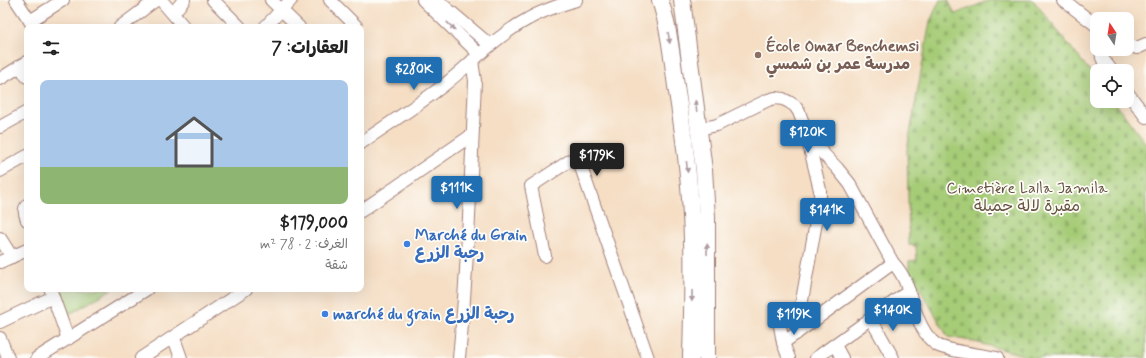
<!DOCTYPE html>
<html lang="ar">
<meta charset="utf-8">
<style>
:root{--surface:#fff;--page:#f6f6f6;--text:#222;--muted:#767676;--accent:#1f6fb2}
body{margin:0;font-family:Mynerve,"Playpen Sans Arabic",sans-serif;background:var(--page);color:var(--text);direction:rtl;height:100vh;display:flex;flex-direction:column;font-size:15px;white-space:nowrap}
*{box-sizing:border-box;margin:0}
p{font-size:13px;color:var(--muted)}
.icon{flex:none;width:22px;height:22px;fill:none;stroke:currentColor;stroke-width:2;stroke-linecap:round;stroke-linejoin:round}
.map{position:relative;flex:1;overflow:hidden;direction:ltr}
.panel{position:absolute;left:24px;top:24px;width:340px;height:268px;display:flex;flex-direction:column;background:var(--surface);border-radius:8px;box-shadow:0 4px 16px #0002;direction:rtl}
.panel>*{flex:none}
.needle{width:26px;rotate:348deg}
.fabs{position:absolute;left:1090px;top:12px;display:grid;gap:8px}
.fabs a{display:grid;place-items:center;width:44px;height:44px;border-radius:8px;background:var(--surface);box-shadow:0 4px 16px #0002;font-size:20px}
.price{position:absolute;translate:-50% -34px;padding:0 9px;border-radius:4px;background:var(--accent);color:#fff;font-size:13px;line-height:26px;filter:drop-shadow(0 1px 2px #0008)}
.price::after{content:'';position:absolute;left:50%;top:24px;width:12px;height:9px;margin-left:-6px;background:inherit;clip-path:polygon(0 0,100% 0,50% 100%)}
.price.current{background:#222;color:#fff}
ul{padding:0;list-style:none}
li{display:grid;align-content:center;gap:8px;height:212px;padding:0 16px}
li span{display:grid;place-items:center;height:124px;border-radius:8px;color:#555}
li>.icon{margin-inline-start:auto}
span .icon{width:72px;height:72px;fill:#fffc;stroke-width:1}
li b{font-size:17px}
h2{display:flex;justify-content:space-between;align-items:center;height:48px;padding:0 16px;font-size:17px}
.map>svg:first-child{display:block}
.cemetery{fill:url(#cemetery-stones);stroke:#787651}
.garden{fill:#a6cc77;stroke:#787651}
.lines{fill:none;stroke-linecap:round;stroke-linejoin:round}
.minor-casing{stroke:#a07e78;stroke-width:14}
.major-casing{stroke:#a07e78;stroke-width:18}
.minor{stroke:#fff;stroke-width:12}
.major{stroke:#fff;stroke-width:16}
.oneway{fill:#ae9aa0}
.education-dot{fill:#8d6e63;stroke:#fdfcf7;stroke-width:1.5}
.shop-dot{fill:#3f7fe0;stroke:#fdfcf7;stroke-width:1.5}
.labels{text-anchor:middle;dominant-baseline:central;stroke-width:3.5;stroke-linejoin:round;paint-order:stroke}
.education-label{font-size:16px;font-weight:bold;fill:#785e54;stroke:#fdfcf7;text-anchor:start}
.park-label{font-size:16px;fill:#665342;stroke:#fdfcf7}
.shop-label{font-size:16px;font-weight:bold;fill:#366cbe;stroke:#fdfcf7;text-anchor:start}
</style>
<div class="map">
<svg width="1146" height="358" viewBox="0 0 1146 358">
<defs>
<pattern id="cemetery-stones" width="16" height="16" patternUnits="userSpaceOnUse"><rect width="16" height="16" fill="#a6cc77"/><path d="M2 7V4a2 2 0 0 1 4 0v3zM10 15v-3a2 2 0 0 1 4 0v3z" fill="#90af67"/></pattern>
</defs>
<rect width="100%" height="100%" fill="#fdfcf7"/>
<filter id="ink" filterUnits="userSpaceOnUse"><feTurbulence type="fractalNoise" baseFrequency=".025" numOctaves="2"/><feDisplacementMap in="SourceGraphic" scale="8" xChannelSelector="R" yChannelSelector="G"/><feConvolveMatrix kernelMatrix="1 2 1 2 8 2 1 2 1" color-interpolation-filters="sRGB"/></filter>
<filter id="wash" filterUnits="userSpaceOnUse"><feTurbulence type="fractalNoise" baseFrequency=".012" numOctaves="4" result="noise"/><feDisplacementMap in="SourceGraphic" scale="16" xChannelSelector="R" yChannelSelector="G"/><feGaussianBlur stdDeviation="0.9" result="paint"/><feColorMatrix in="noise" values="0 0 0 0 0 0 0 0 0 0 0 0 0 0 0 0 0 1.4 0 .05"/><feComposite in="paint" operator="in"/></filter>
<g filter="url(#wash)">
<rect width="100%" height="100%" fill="#f5dec4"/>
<polygon class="cemetery" points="940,0 948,0 955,14 990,0 1033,0 1097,80 1097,101 1114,101 1146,144 1146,358 1026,358 1023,355 971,341 948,337 909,270 909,261 917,260 916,246 909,245 907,150 930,21"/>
<polygon class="garden" points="59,289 112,289 68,315"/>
</g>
<g filter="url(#ink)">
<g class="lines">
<defs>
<g id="minor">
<polyline points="16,0 34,27"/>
<polyline points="161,0 184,27"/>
<polyline points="213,0 240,27"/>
<polyline points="271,0 299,27"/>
<polyline points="330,0 356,26"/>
<polyline points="423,0 479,54"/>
<polyline points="437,0 490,45"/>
<polyline points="1063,0 1097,26"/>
<polyline points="173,13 184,0"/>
<polyline points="30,21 63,0"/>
<polyline points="120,27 156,0"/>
<polyline points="265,27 291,0"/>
<polyline points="1127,45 1137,48 1146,44"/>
<polyline points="1101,49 1102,58 1112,71"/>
<polyline points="20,66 27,77"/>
<polyline points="0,79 27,62"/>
<polyline points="1127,92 1146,117"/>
<polyline points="0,127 27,112"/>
<path d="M699 129 717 125 768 100 775 98 783 99 789 102 795 106 799 112 806 131 814 144 837 168 850 184 893 263C904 274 908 288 912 302 917 316 923 336 937 345 946 351 984 355 997 358"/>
<path d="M361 143C388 124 417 106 444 85 472 63 496 36 528 19 543 10 560 5 576 0"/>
<polyline points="0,171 27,156"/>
<path d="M27 205C23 210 25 214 27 220"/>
<polyline points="361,211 472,135"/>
<polyline points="0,238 12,257"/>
<polyline points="545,256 531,186 577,156 648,358"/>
<polyline points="0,262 27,250"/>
<polyline points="51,291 68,339"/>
<polyline points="871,319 893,358"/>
<polyline points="779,320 783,343 789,358"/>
<polyline points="0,322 53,297"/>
<polyline points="796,334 820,200 820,190 807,136"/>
<polyline points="0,338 8,358"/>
<polyline points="174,338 181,358"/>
<polyline points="783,343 893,263"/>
<polyline points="835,345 842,358"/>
<polyline points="37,358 147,289"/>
<polyline points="141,358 246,289"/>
<path d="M459 358C468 266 471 173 475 81L472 61"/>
<polyline points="816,358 909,291"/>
</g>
<g id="major">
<path d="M660 0C669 28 672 57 676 86 683 129 689 172 691 216 694 263 692 311 691 358"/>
<polyline points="682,0 704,170 707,217 707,358"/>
</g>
</defs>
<use href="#minor" class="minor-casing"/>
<use href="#major" class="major-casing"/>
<use href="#minor" class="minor"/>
<use href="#major" class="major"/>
</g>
<defs><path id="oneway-solid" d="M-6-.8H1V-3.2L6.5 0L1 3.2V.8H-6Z"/></defs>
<g class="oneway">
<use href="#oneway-solid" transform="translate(451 26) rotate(44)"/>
<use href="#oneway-solid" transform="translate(669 38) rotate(81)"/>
<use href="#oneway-solid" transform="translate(696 106) rotate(-98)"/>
<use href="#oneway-solid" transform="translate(687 167) rotate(84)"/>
<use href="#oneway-solid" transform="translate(707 249) rotate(-91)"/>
<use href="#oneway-solid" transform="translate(692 296) rotate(91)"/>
</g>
</g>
<circle class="education-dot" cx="758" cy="55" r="4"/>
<g class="shop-dot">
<circle cx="407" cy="244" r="4"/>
<circle cx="325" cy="314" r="4"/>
</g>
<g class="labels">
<g class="education-label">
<text x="766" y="46">École Omar Benchemsi<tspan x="766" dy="18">مدرسة عمر بن شمسي</tspan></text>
</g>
<g class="park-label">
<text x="1027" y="188">Cimetière Lalla Jamila<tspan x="1027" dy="18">مقبرة لالة جميلة</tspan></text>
</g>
<g class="shop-label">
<text x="415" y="235">Marché du Grain<tspan x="415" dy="18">رحبة الزرع</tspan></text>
<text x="333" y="314">marché du grain رحبة الزرع</text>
</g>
</g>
</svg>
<div class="fabs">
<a><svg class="needle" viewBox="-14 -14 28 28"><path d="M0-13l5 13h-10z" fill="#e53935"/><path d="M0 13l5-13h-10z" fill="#767676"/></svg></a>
<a><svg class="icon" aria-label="locate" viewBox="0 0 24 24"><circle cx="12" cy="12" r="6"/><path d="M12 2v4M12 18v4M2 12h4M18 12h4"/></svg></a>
</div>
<b class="price" style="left:414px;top:91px">$280K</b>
<b class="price" style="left:808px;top:154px">$120K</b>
<b class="price current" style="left:597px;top:177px">$179K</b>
<b class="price" style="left:457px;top:210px">$111K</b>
<b class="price" style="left:827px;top:232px">$141K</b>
<b class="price" style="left:893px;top:332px">$140K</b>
<b class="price" style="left:794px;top:336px">$119K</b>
<section class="panel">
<h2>العقارات: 7<svg class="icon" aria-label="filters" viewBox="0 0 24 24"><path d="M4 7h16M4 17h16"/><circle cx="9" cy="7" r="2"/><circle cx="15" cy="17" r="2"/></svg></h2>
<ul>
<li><span style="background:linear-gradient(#a9c7e8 70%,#8fb573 0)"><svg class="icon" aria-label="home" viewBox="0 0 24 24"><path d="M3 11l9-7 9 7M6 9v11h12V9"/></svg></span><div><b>$179,000</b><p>الغرف: 2 · 78 m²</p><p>شقة</p></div></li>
</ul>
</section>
</div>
